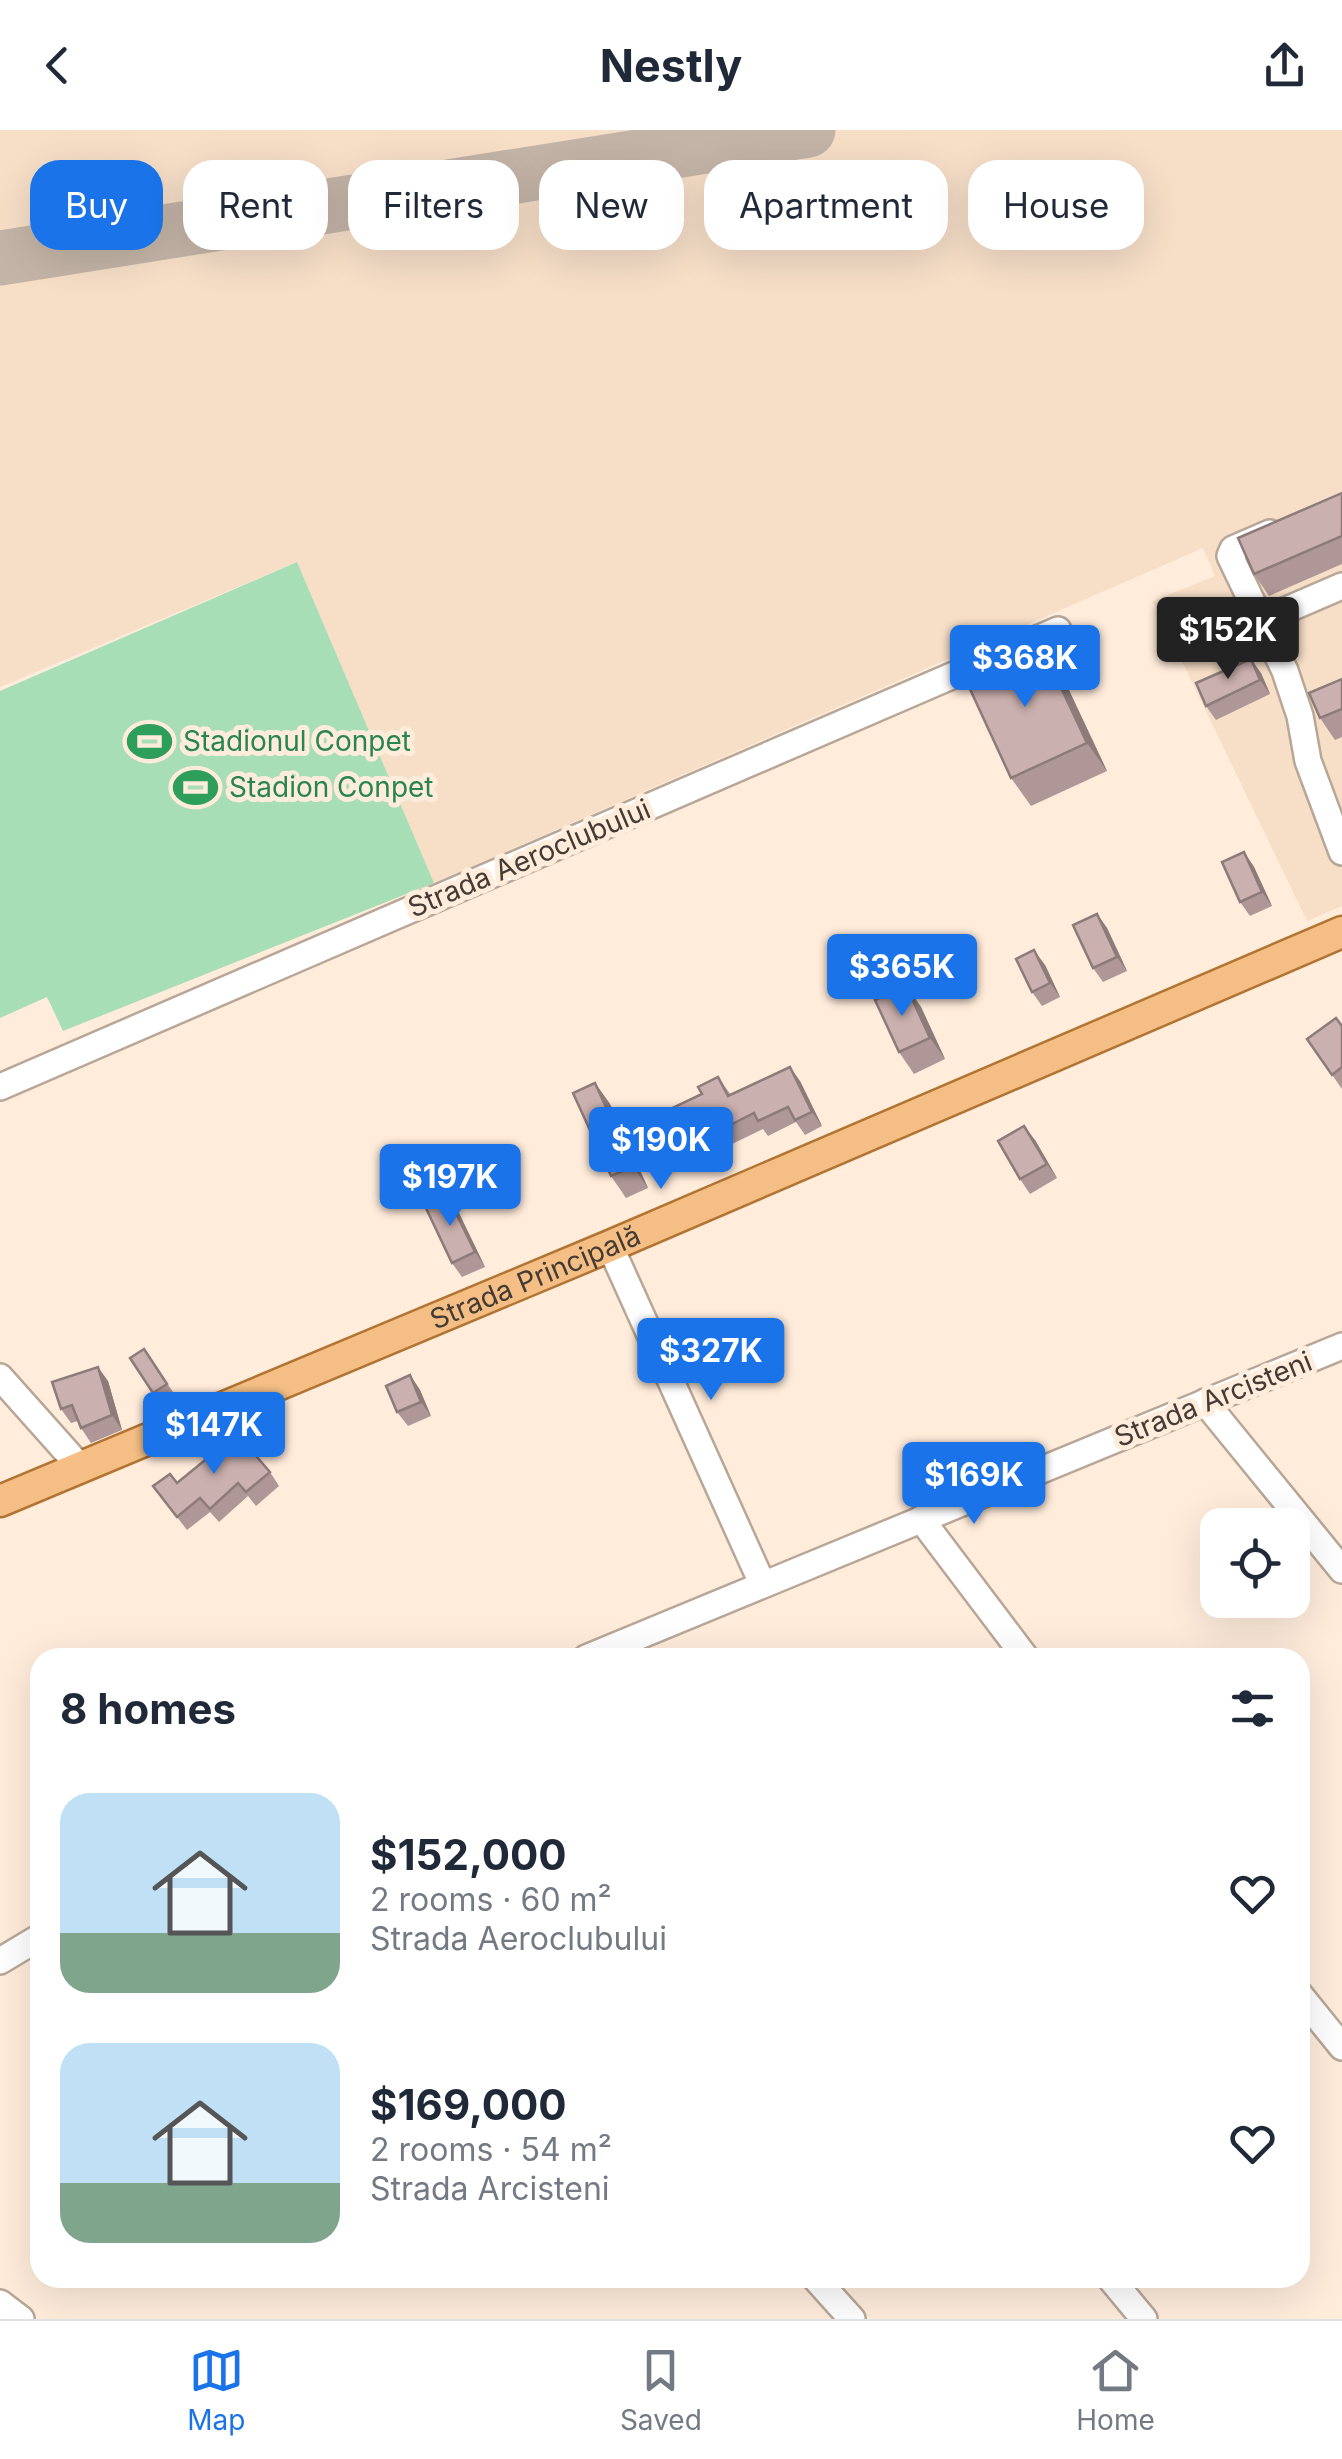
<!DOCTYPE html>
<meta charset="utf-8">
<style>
:root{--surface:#fff;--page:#f2f2f3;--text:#1f2937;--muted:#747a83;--line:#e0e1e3;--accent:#1a73e8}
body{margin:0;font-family:Inter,sans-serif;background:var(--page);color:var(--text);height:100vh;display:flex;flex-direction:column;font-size:38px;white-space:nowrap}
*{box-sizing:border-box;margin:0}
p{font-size:32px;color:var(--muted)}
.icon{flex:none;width:55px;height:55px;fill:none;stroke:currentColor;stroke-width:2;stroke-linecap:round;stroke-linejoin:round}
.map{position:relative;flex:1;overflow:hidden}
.sheet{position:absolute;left:30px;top:1518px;width:1280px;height:640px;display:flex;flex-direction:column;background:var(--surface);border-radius:30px;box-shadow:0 10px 40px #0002}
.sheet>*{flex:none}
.guide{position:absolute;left:30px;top:30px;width:1282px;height:90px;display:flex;gap:20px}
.tools{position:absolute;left:1200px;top:1378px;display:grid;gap:20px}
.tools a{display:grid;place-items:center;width:110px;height:110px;border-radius:20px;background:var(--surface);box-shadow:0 10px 40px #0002;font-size:50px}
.price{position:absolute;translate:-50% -85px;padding:0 22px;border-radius:10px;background:var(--accent);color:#fff;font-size:32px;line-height:65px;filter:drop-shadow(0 2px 5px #0008)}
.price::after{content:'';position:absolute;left:50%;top:60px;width:30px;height:22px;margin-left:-15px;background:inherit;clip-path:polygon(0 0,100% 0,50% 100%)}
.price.active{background:#222;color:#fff}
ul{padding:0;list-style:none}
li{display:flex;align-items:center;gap:30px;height:250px;padding:0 30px}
li span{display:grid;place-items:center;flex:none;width:280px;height:200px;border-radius:30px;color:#555}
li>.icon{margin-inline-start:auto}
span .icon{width:120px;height:120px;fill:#fffc;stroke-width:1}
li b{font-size:42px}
h2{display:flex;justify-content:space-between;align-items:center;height:120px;padding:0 30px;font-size:42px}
.pill{padding:0 35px;border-radius:30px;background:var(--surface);box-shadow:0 10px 40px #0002;font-size:35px;line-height:90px}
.pill.active{background:var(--accent);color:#fff}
header{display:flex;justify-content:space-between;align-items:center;height:130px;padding:0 30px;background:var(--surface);font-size:45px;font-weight:700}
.menu{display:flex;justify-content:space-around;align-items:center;height:140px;border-top:2px solid var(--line);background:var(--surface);font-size:28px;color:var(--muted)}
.menu a{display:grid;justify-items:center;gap:5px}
.menu .active{color:var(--accent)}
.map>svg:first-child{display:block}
.built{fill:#f6dec7}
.green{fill:#a7deb5}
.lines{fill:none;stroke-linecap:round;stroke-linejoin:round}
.taxiway{stroke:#c4b4a7;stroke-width:55}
.minor-casing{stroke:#b8a797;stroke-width:30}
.major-casing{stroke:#b17433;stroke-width:35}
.minor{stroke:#fff;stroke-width:25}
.major{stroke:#f4be84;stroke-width:30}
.wall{fill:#ae9796}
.shaded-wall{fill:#8d7b7a}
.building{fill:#cab0ae;stroke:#8d7b7a;stroke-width:2.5}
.labels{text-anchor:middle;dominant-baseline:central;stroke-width:10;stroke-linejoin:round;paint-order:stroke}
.leisure-label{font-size:28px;fill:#27864d;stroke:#ffecdb;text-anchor:start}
.street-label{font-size:28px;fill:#433b35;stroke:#ffecdb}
</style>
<header><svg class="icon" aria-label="back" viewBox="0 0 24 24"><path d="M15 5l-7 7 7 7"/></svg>Nestly<svg class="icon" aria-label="share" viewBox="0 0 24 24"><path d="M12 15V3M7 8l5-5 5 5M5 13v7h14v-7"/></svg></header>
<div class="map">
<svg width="1342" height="2189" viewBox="0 0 1342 2189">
<rect width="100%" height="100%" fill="#ffecdb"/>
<polygon class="built" points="0,0 1342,0 1342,776 1307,791 1153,471 1215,446 1203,418 434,753 297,432 0,557"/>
<polygon class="green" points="297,432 434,753 63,901 47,867 0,888 0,561"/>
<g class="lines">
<polyline class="taxiway" points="0,128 808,0"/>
<defs>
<g id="minor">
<polyline points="1270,403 1233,419 1230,426 1285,541 1300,586 1308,631 1342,722"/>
<polyline points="1263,490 1342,456"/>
<polyline points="0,957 1058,500"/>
<polyline points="610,1116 762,1453"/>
<polyline points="0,1247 82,1339"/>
<polyline points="1205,1272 1342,1440"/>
<polyline points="921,1389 1026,1528"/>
<polyline points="586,1528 1342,1216"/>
<polyline points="0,1831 40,1807"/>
<polyline points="1300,1865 1342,1917"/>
<polyline points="815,2148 852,2189"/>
<polyline points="1110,2148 1144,2189"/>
<polyline points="0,2173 21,2189"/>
</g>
<g id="major">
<path id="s1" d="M0 1371 610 1116 1342 802"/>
</g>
</defs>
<use href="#minor" class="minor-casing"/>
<use href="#major" class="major-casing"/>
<use href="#minor" class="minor"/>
<use href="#major" class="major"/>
</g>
<g class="wall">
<polygon points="1342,363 1342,434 1269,466 1254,444"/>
<polygon points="1059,539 1107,641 1031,676 1011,648"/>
<polygon points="1261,543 1270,564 1216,590 1206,576"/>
<polygon points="1342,549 1342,607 1335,610 1320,588"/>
<polygon points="1244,722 1254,737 1272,776 1250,786 1240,772"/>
<polygon points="1097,784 1107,798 1127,841 1103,852 1093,838"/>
<polygon points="1045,835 1060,867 1042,876 1032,862"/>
<polygon points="906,856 921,877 945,929 914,944 899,922"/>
<polygon points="1342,896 1342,959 1307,909"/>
<polygon points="718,947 731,965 800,951 822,996 805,1005 796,992 768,1006 763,999 693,1033 683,1019 702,964"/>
<polygon points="595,953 610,974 648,1058 626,1068 611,1046"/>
<polygon points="1035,1010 1057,1048 1030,1064 1020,1049"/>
<polygon points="447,1065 457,1079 485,1137 462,1147 452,1133"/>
<polygon points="144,1219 177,1268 163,1278 130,1228"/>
<polygon points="410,1245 420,1260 431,1286 408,1296 397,1282"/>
<polygon points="108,1251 122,1300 91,1313 81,1298 78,1291 71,1293 61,1279"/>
<polygon points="270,1342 279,1356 256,1376 248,1366 219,1392 210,1382 187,1400 153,1356"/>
</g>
<g class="shaded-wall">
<polygon points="1039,511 1059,539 1107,641 1087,613"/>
<polygon points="1251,529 1261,543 1270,564 1260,550"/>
<polygon points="1244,722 1254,737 1272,776 1262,762"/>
<polygon points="1097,784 1107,798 1127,841 1117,827"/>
<polygon points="1034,820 1045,835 1060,867 1050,853"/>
<polygon points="906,856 921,877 945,929 930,908"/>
<polygon points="790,937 800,951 822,996 812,982"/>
<polygon points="595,953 610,974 648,1058 633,1037"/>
<polygon points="1024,996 1035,1010 1057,1048 1047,1034"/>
<polygon points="447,1065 457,1079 485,1137 475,1122"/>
<polygon points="98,1237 108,1251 122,1300 112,1285"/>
<polygon points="410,1245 420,1260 431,1286 421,1272"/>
</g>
<g class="building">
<polygon points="1342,363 1342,406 1254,444 1238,408"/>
<polygon points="1039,511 1087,613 1011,648 964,546"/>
<polygon points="1251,529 1260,550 1206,576 1196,553"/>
<polygon points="1342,549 1342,579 1320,588 1309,563"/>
<polygon points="1244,722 1262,762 1240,772 1222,732"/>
<polygon points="1097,784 1117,827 1093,838 1073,795"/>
<polygon points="1034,820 1050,853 1032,862 1016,829"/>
<polygon points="906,856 930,908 899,922 875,870"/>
<polygon points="1336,888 1342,896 1342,937 1332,945 1307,909"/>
<polygon points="790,937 812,982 795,990 788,977 758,991 754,983 683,1019 666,981 702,964 698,957 718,947 728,966"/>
<polygon points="595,953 633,1037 611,1046 573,963"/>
<polygon points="1024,996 1047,1034 1020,1049 998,1011"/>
<polygon points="447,1065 475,1122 452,1133 425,1076"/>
<polygon points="144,1219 167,1254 153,1263 130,1228"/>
<polygon points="98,1237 112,1285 81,1298 72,1275 61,1279 52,1252"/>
<polygon points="410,1245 421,1272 397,1282 386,1256"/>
<polygon points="237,1304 270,1342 246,1362 238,1353 210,1379 200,1368 177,1387 153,1356 170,1344 177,1353"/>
</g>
<defs>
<symbol id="stadium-bare" viewBox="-9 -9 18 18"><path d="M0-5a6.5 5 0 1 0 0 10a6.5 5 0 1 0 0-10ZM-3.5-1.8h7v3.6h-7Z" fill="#2e9e5b" stroke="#ffecdb" stroke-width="2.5" paint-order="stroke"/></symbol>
</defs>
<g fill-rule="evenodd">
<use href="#stadium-bare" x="118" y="580" width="63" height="63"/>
<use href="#stadium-bare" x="164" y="626" width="63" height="63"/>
</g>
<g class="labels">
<g class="leisure-label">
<text x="183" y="611">Stadionul Conpet</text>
<text x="229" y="657">Stadion Conpet</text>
</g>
<g class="street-label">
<text transform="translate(529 728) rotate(-23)">Strada Aeroclubului</text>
<text stroke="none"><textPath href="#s1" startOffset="580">Strada Principală</textPath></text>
<text transform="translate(1213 1269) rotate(-22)">Strada Arcisteni</text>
</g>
</g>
</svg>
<div class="tools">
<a><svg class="icon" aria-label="locate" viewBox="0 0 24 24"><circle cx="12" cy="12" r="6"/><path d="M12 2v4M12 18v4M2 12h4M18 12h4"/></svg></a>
</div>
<b class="price active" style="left:1228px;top:552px">$152K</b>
<b class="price" style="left:1025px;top:580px">$368K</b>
<b class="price" style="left:902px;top:889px">$365K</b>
<b class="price" style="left:661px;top:1062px">$190K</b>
<b class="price" style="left:450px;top:1099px">$197K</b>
<b class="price" style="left:711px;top:1273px">$327K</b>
<b class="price" style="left:214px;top:1347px">$147K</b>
<b class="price" style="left:974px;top:1397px">$169K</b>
<div class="guide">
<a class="pill active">Buy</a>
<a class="pill">Rent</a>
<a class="pill">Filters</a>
<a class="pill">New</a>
<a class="pill">Apartment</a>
<a class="pill">House</a>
</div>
<section class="sheet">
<h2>8 homes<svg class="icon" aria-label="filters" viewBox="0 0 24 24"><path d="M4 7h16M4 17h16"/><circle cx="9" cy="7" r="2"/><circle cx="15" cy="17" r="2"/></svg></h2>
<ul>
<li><span style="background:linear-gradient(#bfe0f5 70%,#7fa58c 0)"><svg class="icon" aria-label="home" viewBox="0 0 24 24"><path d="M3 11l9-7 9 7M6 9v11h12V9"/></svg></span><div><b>$152,000</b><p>2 rooms · 60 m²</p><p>Strada Aeroclubului</p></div><svg class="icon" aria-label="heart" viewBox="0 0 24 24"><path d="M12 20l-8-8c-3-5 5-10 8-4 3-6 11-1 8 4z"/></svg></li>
<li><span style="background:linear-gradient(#bfe0f5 70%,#7fa58c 0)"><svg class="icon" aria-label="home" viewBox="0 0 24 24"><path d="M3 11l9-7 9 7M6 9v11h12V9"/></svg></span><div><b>$169,000</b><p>2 rooms · 54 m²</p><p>Strada Arcisteni</p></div><svg class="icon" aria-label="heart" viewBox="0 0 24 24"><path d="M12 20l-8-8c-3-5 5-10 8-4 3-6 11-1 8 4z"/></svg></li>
</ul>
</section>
</div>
<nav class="menu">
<a class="active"><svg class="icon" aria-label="map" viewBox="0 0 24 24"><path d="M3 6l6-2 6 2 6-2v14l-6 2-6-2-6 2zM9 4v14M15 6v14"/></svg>Map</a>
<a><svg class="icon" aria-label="saved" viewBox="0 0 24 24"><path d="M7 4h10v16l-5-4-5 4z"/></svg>Saved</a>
<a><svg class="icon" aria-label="home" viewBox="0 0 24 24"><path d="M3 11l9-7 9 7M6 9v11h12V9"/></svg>Home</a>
</nav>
